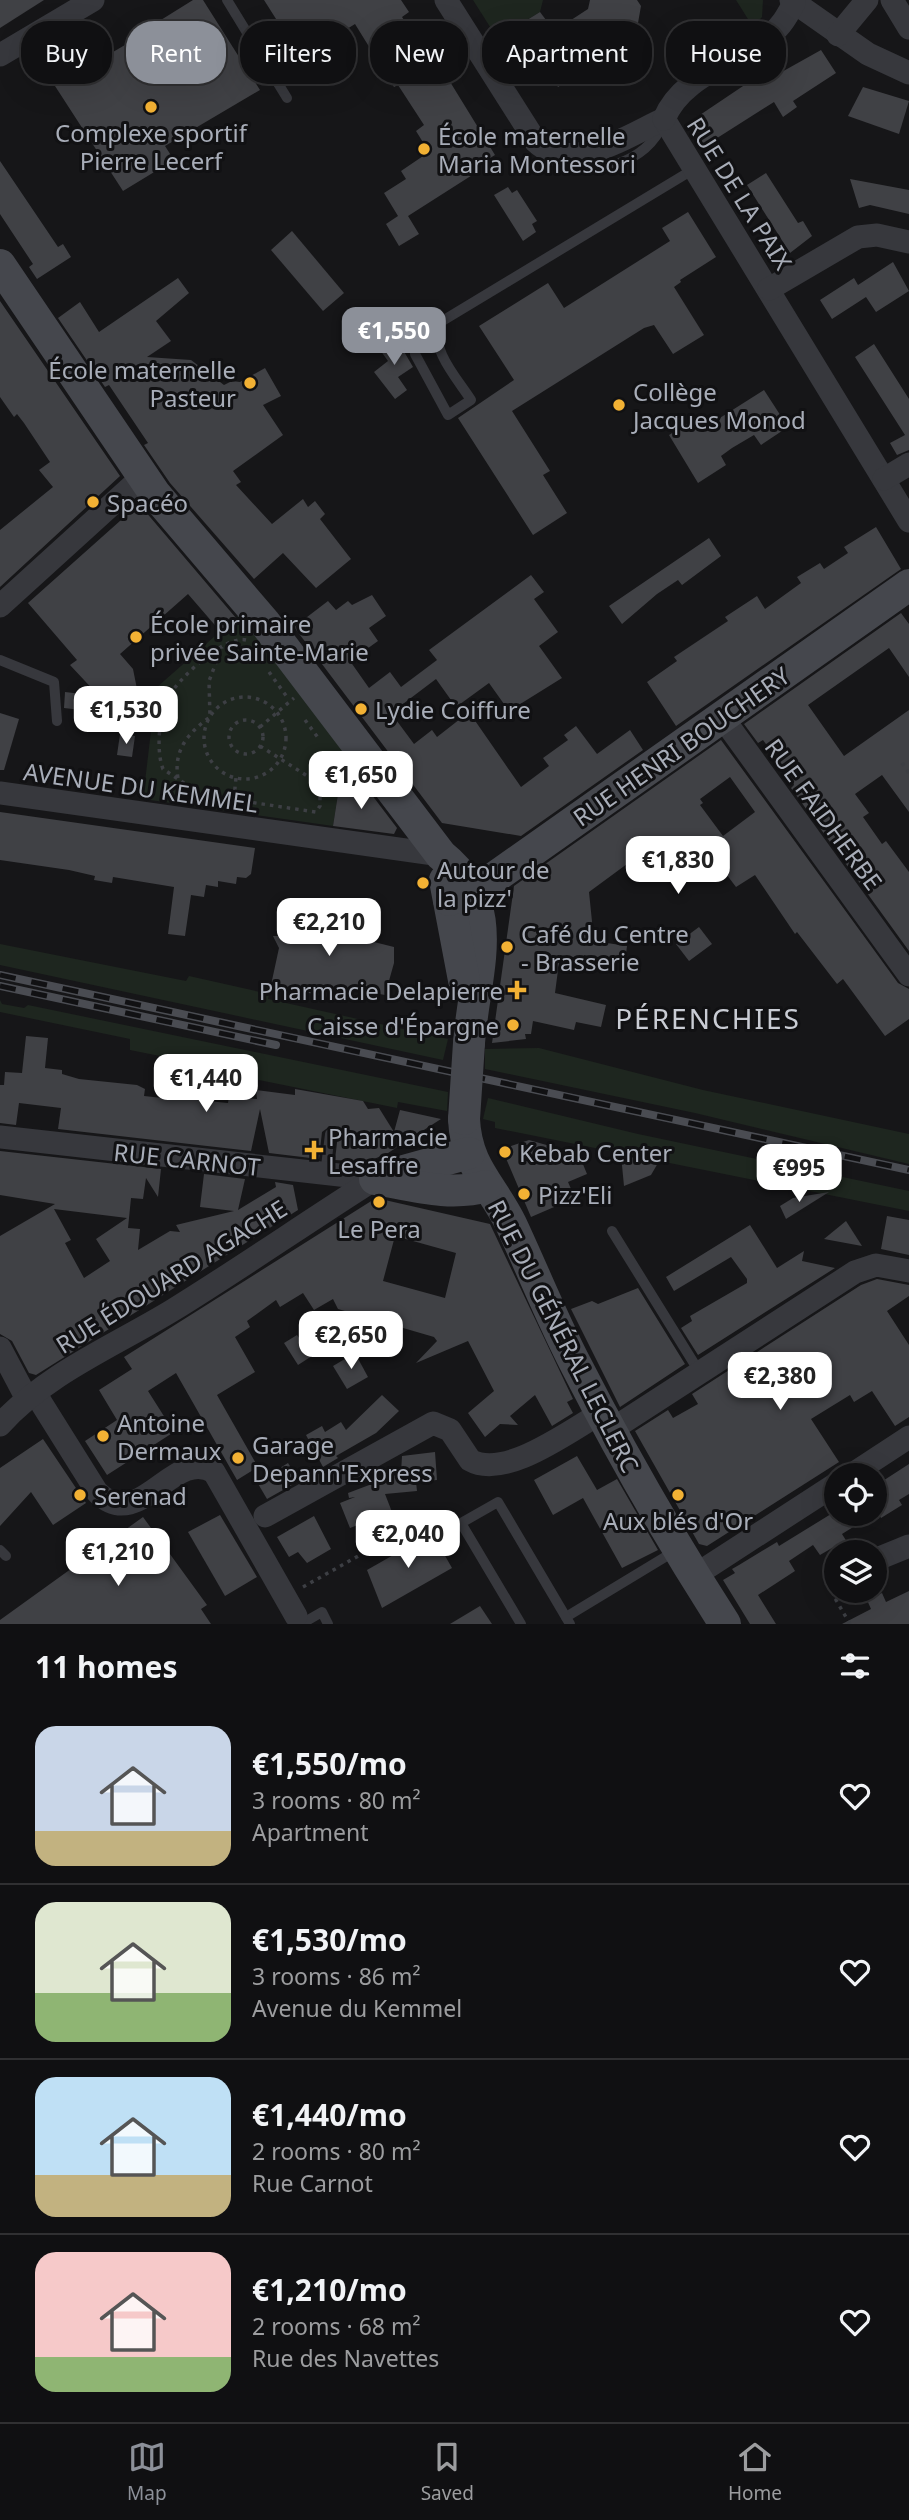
<!DOCTYPE html>
<meta charset="utf-8">
<style>
:root{--surface:#101012;--page:#1e1e20;--text:#f1f3f6;--muted:#9c9d9f;--line:#303032;--accent:#8c9099}
body{margin:0;font-family:"Noto Sans",sans-serif;background:var(--page);color:var(--text);height:100vh;display:flex;flex-direction:column;font-size:26px;white-space:nowrap}
*{box-sizing:border-box;margin:0}
p{font-size:23px;color:var(--muted)}
.icon{flex:none;width:38px;height:38px;fill:none;stroke:currentColor;stroke-width:2;stroke-linecap:round;stroke-linejoin:round}
.map{position:relative;height:1624px;overflow:hidden}
.drawer{display:flex;flex-direction:column;background:var(--surface);flex:1}
.drawer>*{flex:none}
.guide{position:absolute;left:21px;top:21px;width:868px;height:63px;display:flex;gap:14px}
.buttons{position:absolute;left:824px;top:1463px;display:grid;gap:14px}
.buttons a{display:grid;place-items:center;width:63px;height:63px;border-radius:50%;background:var(--surface);box-shadow:0 7px 28px #0002,0 0 0 2px var(--line);font-size:35px}
.price{position:absolute;translate:-50% -60px;padding:0 16px;border-radius:14px;background:#fff;color:#222;font-size:23px;line-height:46px;filter:drop-shadow(0 2px 4px #0008)}
.price::after{content:'';position:absolute;left:50%;top:42px;width:21px;height:16px;margin-left:-10px;background:inherit;clip-path:polygon(0 0,100% 0,50% 100%)}
.price.current{background:var(--accent);color:#fff}
ul{padding:0;list-style:none}
li{display:flex;align-items:center;gap:21px;height:175px;padding:0 35px}
li+li{border-top:2px solid var(--line)}
li span{display:grid;place-items:center;flex:none;width:196px;height:140px;border-radius:21px;color:#555}
li>.icon{margin-inline-start:auto}
span .icon{width:84px;height:84px;fill:#fffc;stroke-width:1}
li b{font-size:30px}
h2{display:flex;justify-content:space-between;align-items:center;height:84px;padding:0 35px;font-size:30px}
.chip{padding:0 24px;border-radius:28px;background:var(--surface);box-shadow:0 7px 28px #0002,0 0 0 2px var(--line);font-size:24px;line-height:63px}
.chip.current{background:var(--accent);color:#fff}
.tab-bar{display:flex;justify-content:space-around;align-items:center;height:98px;border-top:2px solid var(--line);background:var(--surface);font-size:19px;color:var(--muted)}
.tab-bar a{display:grid;justify-items:center;gap:4px}
.tab-bar .current{color:var(--accent)}
.map>svg:first-child{display:block}
.green{fill:#1e261f}
.building{fill:#404145;fill-rule:evenodd}
.lines{fill:none;stroke-linecap:round;stroke-linejoin:round}
.path{stroke:#3d3f44;stroke-width:3.5;stroke-dasharray:3.5 5;stroke-linecap:butt}
.lane{stroke:#37383d;stroke-width:10}
.street{stroke:#37383d;stroke-width:23}
.secondary{stroke:#45474d;stroke-width:32}
.rail-casing{stroke:#4a4c52;stroke-width:8}
.rail{stroke:#111113;stroke-width:5;stroke-dasharray:16;stroke-linecap:butt}
.secondary-bridge{stroke:#45474d;stroke-width:32}
.poi-dot{fill:#f2b134;stroke:#111113;stroke-width:2.5}
.labels{text-anchor:middle;dominant-baseline:central;stroke-width:6;stroke-linejoin:round;paint-order:stroke}
.poi-label{font-size:24px;fill:#a8adb8;stroke:#111113;text-anchor:start}
.street-label{font-size:24px;fill:#a8adb8;stroke:#111113}
.quarter-label{font-size:28px;letter-spacing:2px;fill:#c9ccd4;stroke:#111113}
</style>
<div class="map">
<svg width="909" height="1624" viewBox="0 0 909 1624">
<rect width="100%" height="100%" fill="#161618"/>
<g class="green">
<polygon points="473,0 543,0 540,12 519,25 525,36 522,53 511,60"/>
<polygon points="736,0 763,0 762,17 753,27"/>
<polygon points="240,614 363,775 338,794 333,826 143,799 156,688"/>
<polygon points="0,944 186,981 189,976 269,994 268,999 448,1039 443,1060 0,965"/>
<polygon points="0,1000 2,1004 24,1008 28,1005 448,1092 447,1111 398,1102 397,1108 180,1064 180,1060 130,1050 130,1039 0,1012"/>
<polygon points="539,1048 703,1090 909,1134 909,1164 695,1113 485,1069 485,1049"/>
<polygon points="488,1098 638,1134 909,1191 909,1211 495,1128 495,1122 483,1119"/>
</g>
<g class="building">
<polygon points="0,0 44,0 0,28"/>
<polygon points="193,0 203,0 260,90 165,146 174,160 123,191 55,86 142,35 140,33"/>
<polygon points="264,0 401,0 409,12 402,17 439,75 444,72 495,155 475,167 477,172 408,216 419,234 399,246 386,224 398,216 384,193 406,179 401,171 429,152 416,131 424,125 398,85 394,87 355,24 295,61 284,44 290,41"/>
<polygon points="590,0 637,0 641,6 638,23 644,33 625,45 619,36 600,32 579,46 574,64 580,73 558,87 552,77 535,73 524,80 511,60 522,53 525,36 519,25 540,12 546,20 565,24 588,9"/>
<polygon points="821,50 836,73 793,101 797,107 783,117 774,102 703,147 688,123 752,80 759,78 762,83"/>
<polygon points="863,87 909,101 899,134 848,116"/>
<polygon points="0,161 58,247 63,244 71,257 37,279 29,267 33,264 0,214"/>
<polygon points="766,173 798,223 803,221 812,236 790,253 747,185"/>
<polygon points="850,179 909,190 909,214 870,205 859,208"/>
<polygon points="508,187 512,193 517,190 537,221 532,224 536,232 523,241 494,195"/>
<polygon points="688,212 716,257 680,280 681,282 674,287 704,335 673,354 654,325 644,328 512,411 550,471 543,475 567,513 533,535 458,418 514,380 479,326 548,283 564,308 670,241 662,228"/>
<polygon points="292,231 344,293 323,311 271,250"/>
<polygon points="893,262 909,291 876,312 866,297 832,319 820,300 854,278 858,285"/>
<polygon points="178,278 189,293 156,321 171,341 147,357 191,360 224,385 232,381 240,382 265,368 281,396 263,405 283,435 233,471 241,482 236,485 272,524 303,499 308,507 315,501 325,514 320,519 351,559 316,588 283,553 254,579 170,483 144,445 148,443 109,385 105,387 58,318 80,302 99,332"/>
<polygon points="0,301 120,476 0,587 0,530 53,487 39,470 50,462 24,423 17,414 14,417 0,397"/>
<polygon points="395,336 413,367 398,377 407,390 395,399 374,372 388,361 378,347"/>
<polygon points="874,344 909,399 909,450 897,455 890,443 905,435 855,357"/>
<polygon points="764,390 788,427 761,445 754,435 732,448 721,456 726,465 698,483 669,435 698,417 704,428"/>
<polygon points="139,504 236,618 220,631 188,594 120,654 133,669 141,709 121,726 94,717 93,712 82,714 81,710 64,708 65,692 99,696 70,665 77,660 28,603"/>
<polygon points="876,527 901,569 676,726 647,682 677,661 674,657 728,621 725,617 757,596 765,609 801,583 797,577 820,563 824,569 848,553 844,547"/>
<polygon points="709,538 721,556 682,585 678,580 657,594 622,624 609,606"/>
<polygon points="531,575 544,592 534,599 558,632 539,646 562,678 509,711 489,683 456,707 436,679 391,713 414,744 432,730 437,737 469,712 521,787 549,766 543,758 568,740 564,735 576,726 597,754 630,730 643,750 521,836 442,823 294,627 328,601 336,610 348,601 352,605 372,595 386,616 369,628 378,641 350,661 369,688 390,672 401,687 437,660 429,650"/>
<polygon points="901,613 909,624 909,677 889,648 808,705 844,756 909,710 909,812 882,775 855,794 869,813 863,817 882,844 886,841 909,872 909,951 791,788 794,785 793,781 763,740 758,743 744,724"/>
<polygon points="0,713 19,719 4,770 0,770"/>
<polygon points="120,734 135,736 132,757 117,755"/>
<path d="M721 740 898 983 909 989V1019L885 1036 843 979 837 984 797 932 795 934 755 875 736 887 698 837 672 857 679 865 666 875 646 850 589 892 594 941 627 946 625 962 584 955V959L560 955 555 993 606 1005 601 1027 576 1022 574 1030 533 1021 531 1034H525L526 1039 492 1043 514 886ZM730 777 755 812 723 836 700 805 703 803 700 799Z"/>
<polygon points="359,778 397,828 394,834 333,826 338,794"/>
<polygon points="0,812 255,848 251,874 246,878 237,877 236,884 218,881 218,887 206,885 204,897 191,895 185,936 168,934 174,887 113,877 112,883 94,880 95,876 69,870 0,860"/>
<polygon points="286,911 357,924 358,938 394,947 394,963 385,995 347,988 342,1000 271,985 279,948 273,936 280,936"/>
<polygon points="699,927 712,944 689,961 676,944"/>
<polygon points="26,1036 48,1038 45,1068 62,1070 62,1074 79,1079 137,1085 145,1089 144,1096 172,1099 176,1085 199,1087 197,1100 228,1103 229,1096 257,1099 256,1090 295,1095 295,1089 363,1101 368,1109 379,1108 394,1132 400,1110 441,1119 388,1153 367,1162 335,1160 338,1134 330,1126 322,1132 319,1159 269,1153 260,1109 251,1151 58,1129 61,1108 19,1103 16,1125 0,1123 0,1085 4,1085 5,1072 22,1073"/>
<polygon points="529,1140 550,1146 549,1165 580,1157 587,1174 568,1182 575,1198 531,1217 502,1149"/>
<path d="M0 1151 161 1169 158 1197 146 1178 143 1199 131 1198 128 1228 140 1229 138 1250 170 1231 180 1232 176 1225 234 1211 200 1207 204 1174 245 1179 238 1210 276 1187 275 1182 293 1185 298 1210 36 1375 29 1373 12 1341 0 1334V1236L55 1204 0 1195ZM54 1209 127 1218 96 1239 110 1261 84 1278 65 1243 71 1240Z"/>
<polygon points="621,1155 658,1163 651,1175 624,1186"/>
<polygon points="829,1192 786,1219 780,1206 793,1198"/>
<path d="M376 1198 490 1224 573 1399 567 1402 573 1413 552 1426 535 1395 510 1416 518 1425 500 1424 485 1437 468 1413 494 1391 468 1341 416 1363 437 1341 434 1337 338 1309 333 1299 314 1310 303 1293 280 1307 276 1300 247 1321 250 1327 235 1337 255 1372 217 1395 258 1467 237 1480 176 1373 148 1391 174 1432 107 1475 85 1441 117 1420 99 1390 132 1369 124 1357ZM395 1236 456 1253 445 1298 383 1281Z"/>
<polygon points="887,1216 909,1220 909,1255 881,1249"/>
<polygon points="846,1221 862,1246 824,1239"/>
<polygon points="750,1225 777,1268 804,1251 802,1261 835,1268 698,1355 681,1328 692,1321 690,1316 747,1283 747,1279 731,1257 674,1291 666,1277"/>
<polygon points="877,1279 909,1285 909,1296 887,1311 909,1345 909,1417 895,1426 872,1391 854,1402 850,1395 811,1419 839,1462 707,1546 699,1544 635,1431 668,1410 673,1418 698,1404 692,1394 861,1285"/>
<polygon points="638,1288 685,1364 620,1407 571,1309 592,1301 598,1304"/>
<polygon points="297,1335 312,1356 298,1365 284,1343"/>
<polygon points="355,1353 368,1377 347,1389 333,1366"/>
<polygon points="382,1395 399,1411 376,1433 336,1456 338,1458 323,1467 306,1435 322,1426 325,1432 341,1422 346,1430"/>
<polygon points="43,1439 86,1503 53,1525 31,1492 0,1526 0,1468"/>
<polygon points="435,1452 437,1480 416,1482 417,1491 385,1494 392,1512 350,1528 340,1503 355,1497 349,1498 348,1493 401,1473 402,1456"/>
<polygon points="577,1456 597,1490 617,1479 658,1550 622,1568 583,1498 553,1515 534,1480"/>
<polygon points="288,1463 299,1481 267,1499 257,1482"/>
<polygon points="909,1464 909,1494 899,1500 902,1505 881,1518 875,1507 875,1486"/>
<polygon points="831,1514 874,1514 842,1534 847,1542 833,1550 832,1548 820,1555 813,1545 789,1561 795,1571 758,1595 776,1624 750,1624 723,1580 735,1573 732,1569 739,1565 777,1542 779,1546"/>
<polygon points="220,1515 257,1577 225,1596 188,1532"/>
<polygon points="314,1516 331,1549 307,1563 298,1552 289,1557 277,1537"/>
<polygon points="143,1517 207,1605 201,1609 211,1624 0,1624 0,1620"/>
<polygon points="432,1533 452,1568 382,1608 367,1570"/>
<polygon points="909,1591 909,1624 842,1624 871,1609 867,1600 882,1593 886,1602"/>
<polygon points="480,1606 492,1624 450,1624"/>
</g>
<g class="lines">
<g class="path">
<path d="M246 640C224 635 178 679 167 699 159 717 156 751 163 769L202 795 316 812 320 806V784L348 770"/>
<polyline points="269,672 287,697"/>
<circle cx="245" cy="738" r="41"/>
<polyline points="305,720 319,739"/>
<circle cx="246" cy="737" r="17"/>
<polyline points="260,727 294,698"/>
<polyline points="260,746 320,784"/>
<polyline points="902,763 909,773"/>
<path d="M178 778C173 750 189 732 210 717L209 681 222 647"/>
<polyline points="233,807 236,778"/>
<polyline points="303,1587 426,1518 452,1515"/>
<polyline points="850,1624 836,1600 853,1591"/>
</g>
<g class="lane">
<polyline points="227,0 287,98"/>
<path d="M555 161C592 179 648 163 663 123"/>
<path d="M439 323C430 350 457 378 471 400L448 415 415 354C415 338 427 332 439 323L694 169"/>
<polyline points="0,660 54,682 57,721"/>
<polyline points="325,1174 330,1134"/>
<polyline points="612,1231 700,1373"/>
<polyline points="0,1550 6,1556"/>
<polyline points="566,1617 675,1551"/>
<polyline points="301,1624 322,1612 328,1624"/>
<polyline points="521,1624 461,1523 498,1502 570,1624"/>
</g>
<g class="street">
<path d="M446 0 536 142C571 175 629 135 664 119"/>
<polyline points="791,0 868,54 909,73"/>
<polyline points="892,0 909,28"/>
<polyline points="838,35 867,0"/>
<polyline points="0,55 93,0"/>
<polyline points="664,119 909,521"/>
<path d="M664 119C682 75 737 63 771 34 782 26 788 14 794 3"/>
<polyline points="769,289 858,237 877,235 909,242"/>
<polyline points="884,479 909,464"/>
<polyline points="0,606 142,477"/>
<polyline points="722,717 909,975"/>
<polyline points="0,793 441,855"/>
<polyline points="0,1137 375,1179"/>
<polyline points="0,1348 27,1399"/>
<path d="M35 1393 97 1492C140 1535 172 1447 214 1472L296 1616"/>
<path d="M0 1425C47 1373 114 1346 173 1310 241 1268 307 1222 375 1179"/>
<polyline points="611,1430 855,1272 876,1265 909,1271"/>
<polyline points="851,1475 909,1437"/>
<path d="M265 1516 433 1423 450 1430 470 1460C505 1480 569 1431 601 1413"/>
<polyline points="882,1557 909,1546"/>
<polyline points="694,1576 836,1484"/>
</g>
<g class="secondary">
<path d="M0 265 155 494 265 623 441 855C505 906 474 972 469 1043"/>
<polyline points="445,880 464,980"/>
<polyline points="449,900 474,892 909,585"/>
<path d="M464 1119C466 1167 492 1185 511 1224 533 1271 552 1319 576 1365 621 1453 671 1540 725 1624"/>
<polyline points="386,1176 469,1153"/>
<path d="M375 1179C411 1185 451 1197 486 1186"/>
</g>
<defs>
<g id="rail">
<polyline points="0,975 909,1170"/>
<polyline points="0,986 276,1045"/>
</g>
</defs>
<use href="#rail" class="rail-casing"/>
<use href="#rail" class="rail"/>
<polyline class="secondary-bridge" points="464,1119 469,1043"/>
</g>
<g class="poi-dot">
<circle cx="151" cy="107" r="7"/>
<circle cx="424" cy="149" r="7"/>
<circle cx="250" cy="383" r="7"/>
<circle cx="619" cy="405" r="7"/>
<circle cx="93" cy="502" r="7"/>
<circle cx="136" cy="637" r="7"/>
<circle cx="361" cy="709" r="7"/>
<circle cx="423" cy="883" r="7"/>
<circle cx="507" cy="947" r="7"/>
<path d="M513.5 979.5h7v7h7v7h-7v7h-7v-7h-7v-7h7z"/>
<circle cx="513" cy="1025" r="7"/>
<path d="M310.5 1139.5h7v7h7v7h-7v7h-7v-7h-7v-7h7z"/>
<circle cx="505" cy="1152" r="7"/>
<circle cx="524" cy="1194" r="7"/>
<circle cx="379" cy="1202" r="7"/>
<circle cx="103" cy="1436" r="7"/>
<circle cx="238" cy="1458" r="7"/>
<circle cx="80" cy="1495" r="7"/>
<circle cx="678" cy="1495" r="7"/>
</g>
<g class="labels">
<g class="poi-label">
<text x="151" y="132" text-anchor="middle">Complexe sportif<tspan x="151" dy="28">Pierre Lecerf</tspan></text>
<text x="438" y="135">École maternelle<tspan x="438" dy="28">Maria Montessori</tspan></text>
<text x="236" y="369" text-anchor="end">École maternelle<tspan x="236" dy="28">Pasteur</tspan></text>
<text x="633" y="391">Collège<tspan x="633" dy="28">Jacques Monod</tspan></text>
<text x="107" y="502">Spacéo</text>
<text x="150" y="623">École primaire<tspan x="150" dy="28">privée Sainte-Marie</tspan></text>
<text x="375" y="709">Lydie Coiffure</text>
<text x="437" y="869">Autour de<tspan x="437" dy="28">la pizz'</tspan></text>
<text x="521" y="933">Café du Centre<tspan x="521" dy="28">- Brasserie</tspan></text>
<text x="503" y="990" text-anchor="end">Pharmacie Delapierre</text>
<text x="499" y="1025" text-anchor="end">Caisse d'Épargne</text>
<text x="328" y="1136">Pharmacie<tspan x="328" dy="28">Lesaffre</tspan></text>
<text x="519" y="1152">Kebab Center</text>
<text x="538" y="1194">Pizz'Eli</text>
<text x="379" y="1228" text-anchor="middle">Le Pera</text>
<text x="117" y="1422">Antoine<tspan x="117" dy="28">Dermaux</tspan></text>
<text x="252" y="1444">Garage<tspan x="252" dy="28">Depann'Express</tspan></text>
<text x="94" y="1495">Serenad</text>
<text x="678" y="1520" text-anchor="middle">Aux blés d'Or</text>
</g>
<g class="street-label">
<text transform="translate(740 193) rotate(58)">RUE DE LA PAIX</text>
<text transform="translate(681 746) rotate(-35)">RUE HENRI BOUCHERY</text>
<text transform="translate(141 787) rotate(8)">AVENUE DU KEMMEL</text>
<text transform="translate(824 814) rotate(54)">RUE FAIDHERBE</text>
<text transform="translate(187 1159) rotate(6)">RUE CARNOT</text>
<text transform="translate(171 1276) rotate(-32)">RUE ÉDOUARD AGACHE</text>
<text transform="translate(564 1336) rotate(63)">RUE DU GÉNÉRAL LECLERC</text>
</g>
<g class="quarter-label">
<text x="708" y="1018">PÉRENCHIES</text>
</g>
</g>
</svg>
<div class="buttons">
<a><svg class="icon" aria-label="locate" viewBox="0 0 24 24"><circle cx="12" cy="12" r="6"/><path d="M12 2v4M12 18v4M2 12h4M18 12h4"/></svg></a>
<a><svg class="icon" aria-label="layers" viewBox="0 0 24 24"><path d="M12 4l9 5-9 5-9-5zM3 14l9 5 9-5"/></svg></a>
</div>
<b class="price current" style="left:394px;top:367px">€1,550</b>
<b class="price" style="left:126px;top:746px">€1,530</b>
<b class="price" style="left:361px;top:811px">€1,650</b>
<b class="price" style="left:678px;top:896px">€1,830</b>
<b class="price" style="left:329px;top:958px">€2,210</b>
<b class="price" style="left:206px;top:1114px">€1,440</b>
<b class="price" style="left:799px;top:1204px">€995</b>
<b class="price" style="left:351px;top:1371px">€2,650</b>
<b class="price" style="left:780px;top:1412px">€2,380</b>
<b class="price" style="left:408px;top:1570px">€2,040</b>
<b class="price" style="left:118px;top:1588px">€1,210</b>
<div class="guide">
<a class="chip">Buy</a>
<a class="chip current">Rent</a>
<a class="chip">Filters</a>
<a class="chip">New</a>
<a class="chip">Apartment</a>
<a class="chip">House</a>
</div>
</div>
<section class="drawer">
<h2>11 homes<svg class="icon" aria-label="filters" viewBox="0 0 24 24"><path d="M4 7h16M4 17h16"/><circle cx="9" cy="7" r="2"/><circle cx="15" cy="17" r="2"/></svg></h2>
<ul>
<li><span style="background:linear-gradient(#c9d6e8 75%,#c2b280 0)"><svg class="icon" aria-label="home" viewBox="0 0 24 24"><path d="M3 11l9-7 9 7M6 9v11h12V9"/></svg></span><div><b>€1,550/mo</b><p>3 rooms · 80 m²</p><p>Apartment</p></div><svg class="icon" aria-label="heart" viewBox="0 0 24 24"><path d="M12 20l-8-8c-3-5 5-10 8-4 3-6 11-1 8 4z"/></svg></li>
<li><span style="background:linear-gradient(#dfe7d0 65%,#8fb573 0)"><svg class="icon" aria-label="home" viewBox="0 0 24 24"><path d="M3 11l9-7 9 7M6 9v11h12V9"/></svg></span><div><b>€1,530/mo</b><p>3 rooms · 86 m²</p><p>Avenue du Kemmel</p></div><svg class="icon" aria-label="heart" viewBox="0 0 24 24"><path d="M12 20l-8-8c-3-5 5-10 8-4 3-6 11-1 8 4z"/></svg></li>
<li><span style="background:linear-gradient(#bfe0f5 70%,#c2b280 0)"><svg class="icon" aria-label="home" viewBox="0 0 24 24"><path d="M3 11l9-7 9 7M6 9v11h12V9"/></svg></span><div><b>€1,440/mo</b><p>2 rooms · 80 m²</p><p>Rue Carnot</p></div><svg class="icon" aria-label="heart" viewBox="0 0 24 24"><path d="M12 20l-8-8c-3-5 5-10 8-4 3-6 11-1 8 4z"/></svg></li>
<li><span style="background:linear-gradient(#f6c9c9 75%,#8fb573 0)"><svg class="icon" aria-label="home" viewBox="0 0 24 24"><path d="M3 11l9-7 9 7M6 9v11h12V9"/></svg></span><div><b>€1,210/mo</b><p>2 rooms · 68 m²</p><p>Rue des Navettes</p></div><svg class="icon" aria-label="heart" viewBox="0 0 24 24"><path d="M12 20l-8-8c-3-5 5-10 8-4 3-6 11-1 8 4z"/></svg></li>
</ul>
</section>
<nav class="tab-bar">
<a class="current"><svg class="icon" aria-label="map" viewBox="0 0 24 24"><path d="M3 6l6-2 6 2 6-2v14l-6 2-6-2-6 2zM9 4v14M15 6v14"/></svg>Map</a>
<a><svg class="icon" aria-label="saved" viewBox="0 0 24 24"><path d="M7 4h10v16l-5-4-5 4z"/></svg>Saved</a>
<a><svg class="icon" aria-label="home" viewBox="0 0 24 24"><path d="M3 11l9-7 9 7M6 9v11h12V9"/></svg>Home</a>
</nav>
